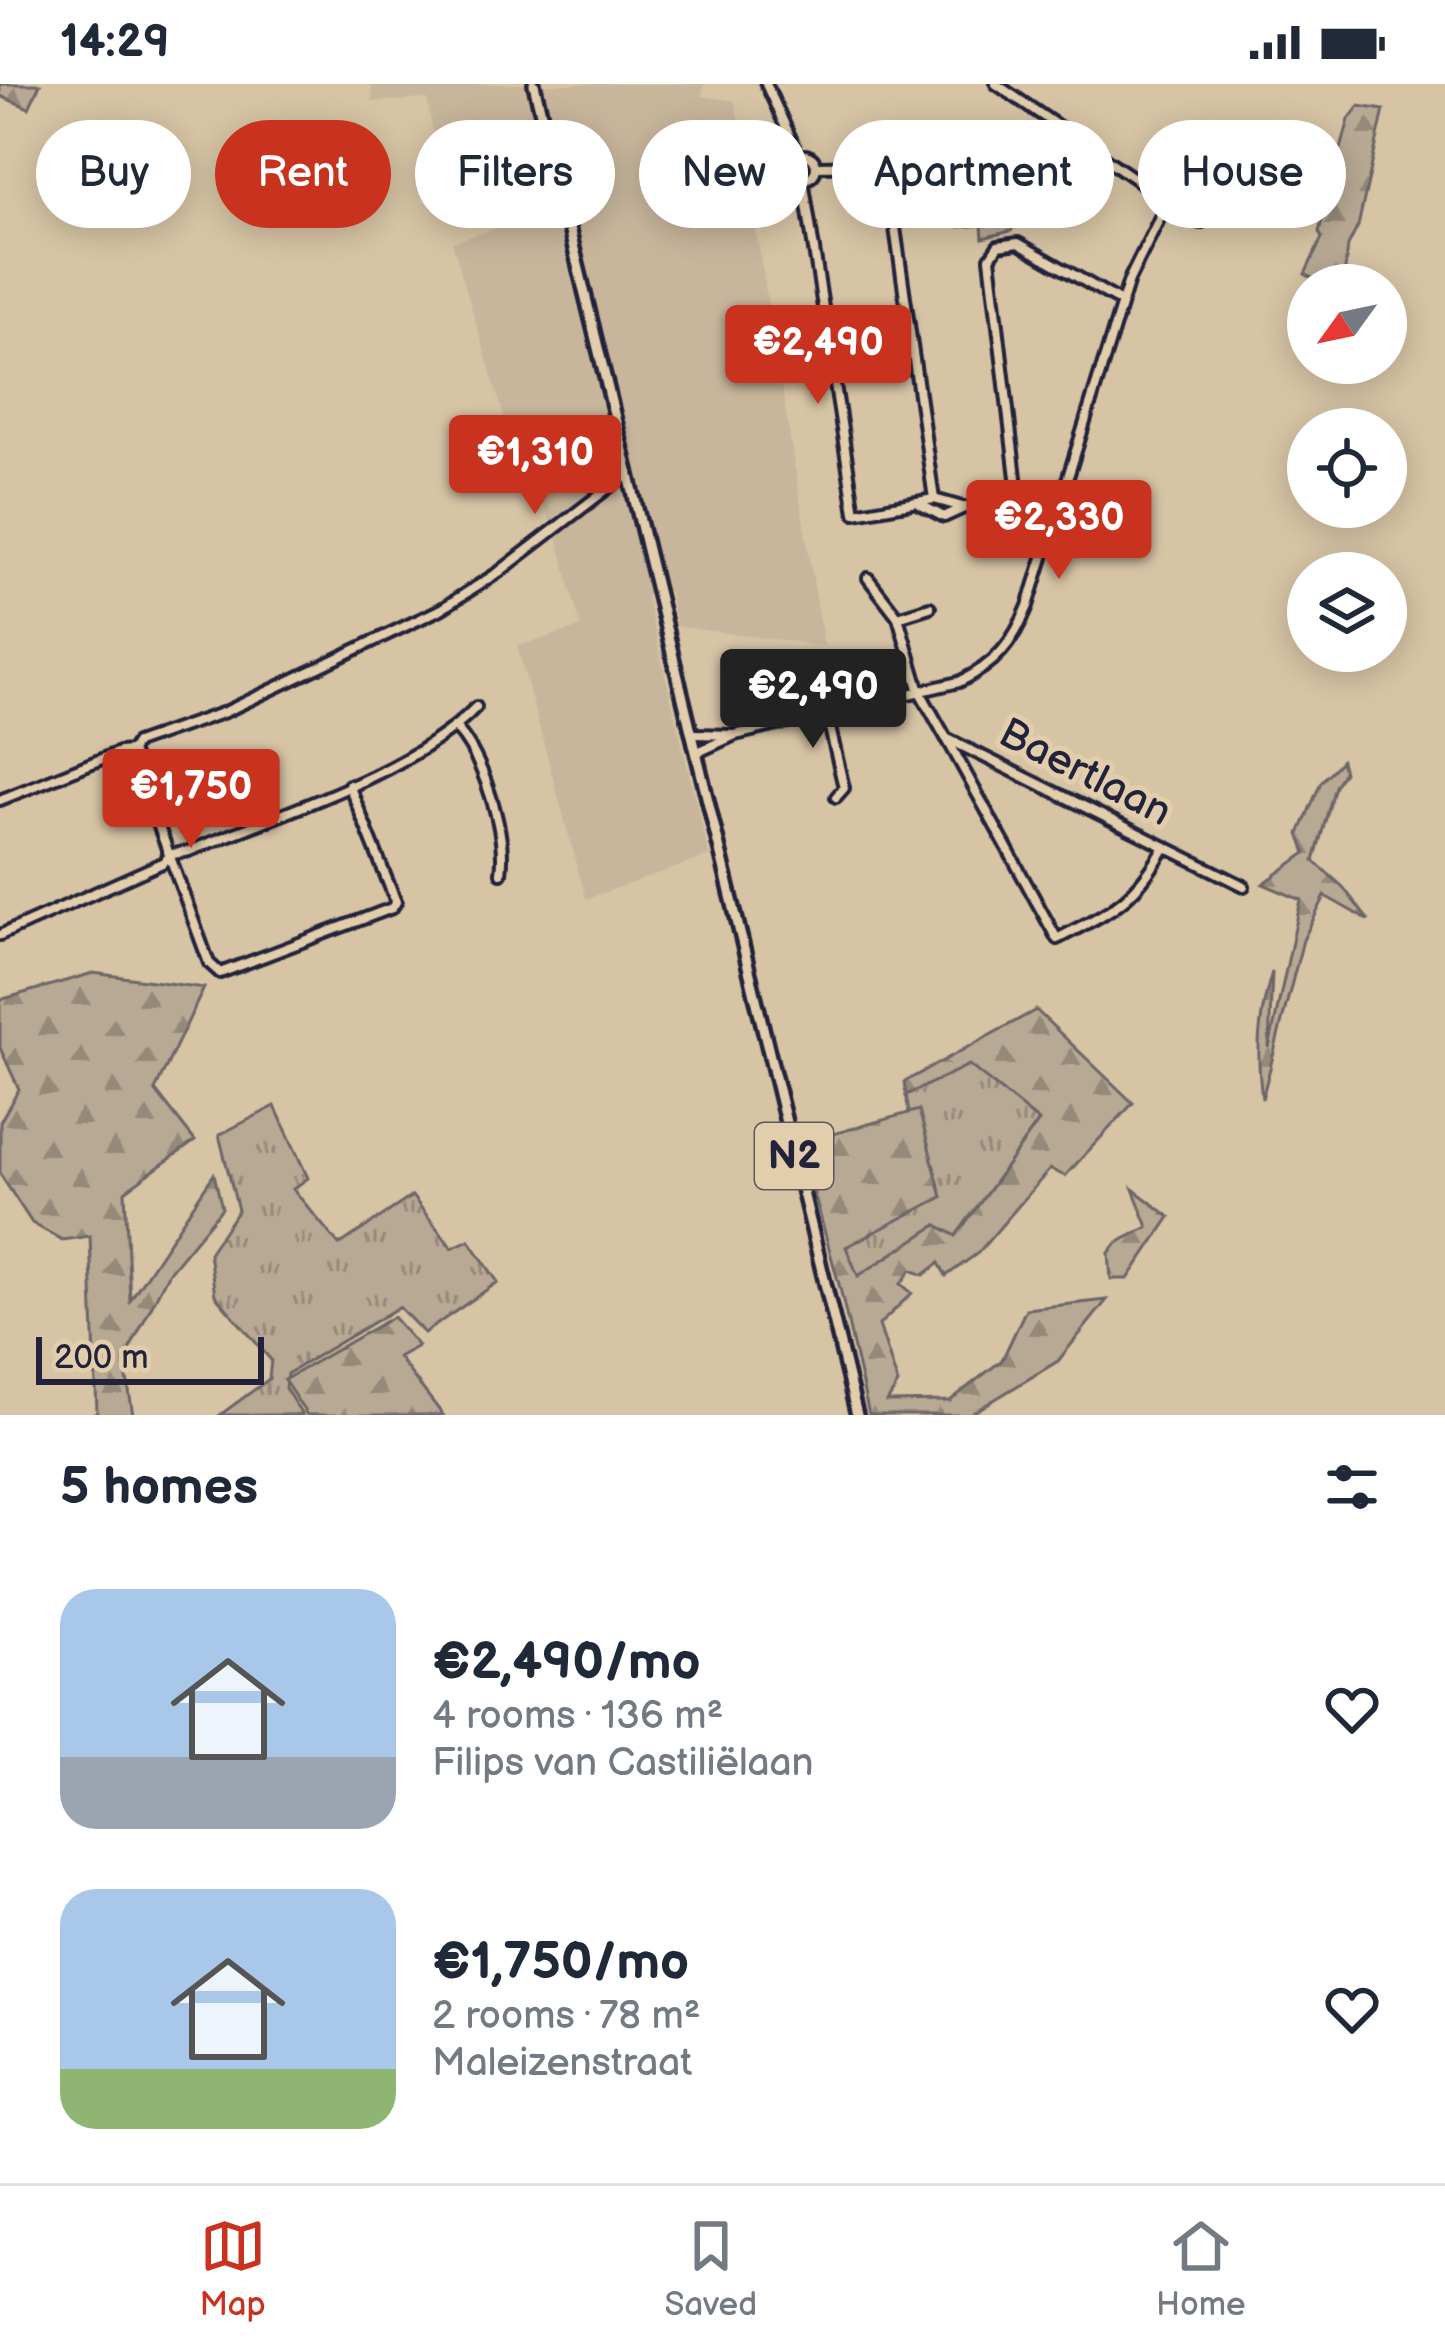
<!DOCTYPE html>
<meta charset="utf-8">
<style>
:root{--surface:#fff;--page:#f2f2f3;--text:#1f2937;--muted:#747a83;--line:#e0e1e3;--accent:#c8321e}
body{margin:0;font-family:"Balsamiq Sans",sans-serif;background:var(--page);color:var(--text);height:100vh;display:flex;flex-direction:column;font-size:45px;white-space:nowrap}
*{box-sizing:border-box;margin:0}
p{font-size:39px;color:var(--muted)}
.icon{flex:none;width:66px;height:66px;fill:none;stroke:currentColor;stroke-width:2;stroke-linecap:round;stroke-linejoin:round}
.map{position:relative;height:1331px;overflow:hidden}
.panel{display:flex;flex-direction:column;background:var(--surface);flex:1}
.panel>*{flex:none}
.hud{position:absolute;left:36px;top:36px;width:1374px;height:108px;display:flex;gap:24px}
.needle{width:78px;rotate:237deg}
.tools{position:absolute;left:1287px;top:180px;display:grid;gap:24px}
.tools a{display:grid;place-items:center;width:120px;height:120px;border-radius:50%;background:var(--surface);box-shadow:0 6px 30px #0003;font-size:60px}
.scale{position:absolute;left:36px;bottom:30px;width:228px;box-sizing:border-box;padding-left:12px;border:6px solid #22223b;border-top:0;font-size:33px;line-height:42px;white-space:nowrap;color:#22223b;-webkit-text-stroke:9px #e2ceac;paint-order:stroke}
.price{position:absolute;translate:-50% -102px;padding:0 27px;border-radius:12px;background:var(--accent);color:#fff;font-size:39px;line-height:78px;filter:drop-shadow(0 3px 6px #0008)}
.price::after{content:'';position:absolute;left:50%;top:72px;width:36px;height:27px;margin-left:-18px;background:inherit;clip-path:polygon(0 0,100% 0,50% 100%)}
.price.active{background:#222;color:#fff}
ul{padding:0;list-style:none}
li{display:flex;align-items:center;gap:36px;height:300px;padding:0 60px}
li span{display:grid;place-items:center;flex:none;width:336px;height:240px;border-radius:36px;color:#555}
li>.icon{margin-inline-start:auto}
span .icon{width:144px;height:144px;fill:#fffc;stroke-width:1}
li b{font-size:51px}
h2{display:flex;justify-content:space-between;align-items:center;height:144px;padding:0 60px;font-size:51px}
.pill{padding:0 42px;border-radius:54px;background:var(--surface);box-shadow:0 6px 30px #0003;font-size:42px;line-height:108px}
.pill.active{background:var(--accent);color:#fff}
.status{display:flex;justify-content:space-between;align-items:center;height:84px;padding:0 60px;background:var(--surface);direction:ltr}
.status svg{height:33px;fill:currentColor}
.menu{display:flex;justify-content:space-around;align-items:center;height:168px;border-top:3px solid var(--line);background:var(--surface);font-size:33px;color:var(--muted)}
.menu a{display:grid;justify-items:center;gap:6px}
.menu .active{color:var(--accent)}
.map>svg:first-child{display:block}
.built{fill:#c8b69c}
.grass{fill:url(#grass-tufts);stroke:#6d6668;stroke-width:3}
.forest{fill:url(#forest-firs);stroke:#6d6668;stroke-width:3}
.park{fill:#b8a994;stroke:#6d6668;stroke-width:3}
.garden{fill:url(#garden-furrows);stroke:#6d6668;stroke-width:3}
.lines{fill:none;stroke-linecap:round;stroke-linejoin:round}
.minor-casing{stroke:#22223b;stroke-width:16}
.major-casing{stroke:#22223b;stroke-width:18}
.minor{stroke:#e2ceac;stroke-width:8}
.major{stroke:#e2ceac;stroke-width:9}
.labels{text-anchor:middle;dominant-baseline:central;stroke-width:10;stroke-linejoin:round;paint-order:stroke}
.shield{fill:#e2ceac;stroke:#5c565d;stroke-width:3}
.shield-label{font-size:39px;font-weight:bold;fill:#22223b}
.street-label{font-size:42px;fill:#22223b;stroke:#e2ceac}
</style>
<div class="status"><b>14:29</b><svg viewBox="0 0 49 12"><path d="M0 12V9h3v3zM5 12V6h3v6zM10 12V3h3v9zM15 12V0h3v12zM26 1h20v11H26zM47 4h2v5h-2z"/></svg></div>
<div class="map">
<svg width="1445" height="1331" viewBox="0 0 1445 1331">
<defs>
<pattern id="grass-tufts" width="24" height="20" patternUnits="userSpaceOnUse" patternTransform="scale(3)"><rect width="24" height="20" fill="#b8a994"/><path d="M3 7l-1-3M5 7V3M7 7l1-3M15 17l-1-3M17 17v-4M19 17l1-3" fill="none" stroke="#95897a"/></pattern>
<pattern id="forest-firs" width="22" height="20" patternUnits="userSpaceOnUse" patternTransform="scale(3)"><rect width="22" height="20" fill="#b8a994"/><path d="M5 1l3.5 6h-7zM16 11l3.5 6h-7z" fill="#95897a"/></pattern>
<pattern id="garden-furrows" width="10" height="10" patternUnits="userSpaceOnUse" patternTransform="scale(3)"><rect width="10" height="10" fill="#b8a994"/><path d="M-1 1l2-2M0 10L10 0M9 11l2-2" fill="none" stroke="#95897a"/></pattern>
</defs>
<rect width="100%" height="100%" fill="#d7c4a5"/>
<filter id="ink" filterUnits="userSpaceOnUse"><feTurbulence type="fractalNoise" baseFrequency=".00833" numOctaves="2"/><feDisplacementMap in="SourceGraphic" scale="24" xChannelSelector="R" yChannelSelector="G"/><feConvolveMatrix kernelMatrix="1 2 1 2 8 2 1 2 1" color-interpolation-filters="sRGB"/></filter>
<g filter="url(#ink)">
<polygon class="built" points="371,0 704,0 702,12 735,17 824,562 676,542 669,507 646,512 709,771 723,771 709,772 586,815 517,562 581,543 556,449 504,333 452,158 495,145 485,100 443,108 427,15 372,18"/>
<g class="grass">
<polygon points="969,980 1039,1037 956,1152 937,1141 858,1193 845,1162 942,1113 909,1029 906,1011"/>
<polygon points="275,1022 308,1094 293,1105 339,1161 412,1112 452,1164 469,1156 498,1198 424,1249 399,1223 287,1290 285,1304 302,1331 220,1331 269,1295 271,1276 215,1211 209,1169 238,1126 219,1051"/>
</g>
<g class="forest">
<polygon points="0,0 40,0 29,24 0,12"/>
<polygon points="1359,22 1384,26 1358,142 1348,162 1343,201 1325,201 1305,190 1322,154 1319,148 1349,35"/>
<path d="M1341 677 1344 688 1335 702 1314 777 1343 803 1369 837 1325 812 1303 856 1262 1015C1256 967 1258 935 1272 888L1269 964 1301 816 1263 800 1306 769 1299 750 1321 698Z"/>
<polygon points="93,889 204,904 155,1006 195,1057 125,1107 130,1216 214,1090 222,1124 169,1188 124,1276 133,1331 92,1331 97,1328 90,1152 62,1156 32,1139 0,1090 0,1038 19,1005 0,964 0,916"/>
<polygon points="1036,926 1133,1019 1065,1092 1050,1085 978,1169 946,1192 939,1179 924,1191 911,1186 901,1200 912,1209 879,1241 898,1300 887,1318 950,1317 1002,1276 1026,1225 1107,1216 1058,1277 969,1331 869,1331 840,1204 800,1059 919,1026 942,1113 846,1163 858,1192 937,1141 956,1152 1039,1037 969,981 906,1011 904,998"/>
<polygon points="1133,1105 1170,1133 1128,1195 1111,1195 1109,1169 1117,1159 1148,1143"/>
<polygon points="393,1233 418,1262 398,1273 443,1331 307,1331 284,1296"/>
</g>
<polygon class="park" points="938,60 1031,116 1011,147 983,154 982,141 960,143 956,113 967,110 964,88 939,72"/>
<polygon class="garden" points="744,576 754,615 734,620 732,606 726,601 734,595 730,579"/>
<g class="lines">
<defs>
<g id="minor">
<polyline points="766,0 799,72"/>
<polyline points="996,0 1200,139"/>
<circle cx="804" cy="83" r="12"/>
<polyline points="816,82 877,81 887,88 934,415 1087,458"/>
<polyline points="803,95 855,429 934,415"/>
<polyline points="921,421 944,433 966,423"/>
<polyline points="1021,436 990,174 998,162 1018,159 1121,218"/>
<polyline points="868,494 898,533"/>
<polyline points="930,523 898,533 920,608 946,654 1244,802"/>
<polyline points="827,631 844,704 836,713"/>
<path d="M456 644C483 673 507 749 501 789"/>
<polyline points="694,650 734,651"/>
<path d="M947 655 1057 855C1112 826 1133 819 1165 763"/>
<polyline points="131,667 209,879 220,889 392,824 396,818 349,701"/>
<path d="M698 668 735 651 959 598C996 580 1013 559 1028 522L1129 196 1168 117"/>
<polyline points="0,716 119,668 131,667 136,659 225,628 441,525 499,488 629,388"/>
<path d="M0 851 162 779 173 770 189 767C276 731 412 690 476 623"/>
</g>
<polyline id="major" points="534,0 857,1331"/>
</defs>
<use href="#minor" class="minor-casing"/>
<use href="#major" class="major-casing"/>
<use href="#minor" class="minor"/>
<use href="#major" class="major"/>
</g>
</g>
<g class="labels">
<rect class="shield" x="755" y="1039" width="78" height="66" rx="9"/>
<g class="shield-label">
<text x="794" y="1072">N2</text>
</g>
<g class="street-label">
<text transform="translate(1085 689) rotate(27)">Baertlaan</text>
</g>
</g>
</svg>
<div class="tools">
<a><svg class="needle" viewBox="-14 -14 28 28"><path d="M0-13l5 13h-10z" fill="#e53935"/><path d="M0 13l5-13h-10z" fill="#747a83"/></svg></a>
<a><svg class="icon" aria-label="locate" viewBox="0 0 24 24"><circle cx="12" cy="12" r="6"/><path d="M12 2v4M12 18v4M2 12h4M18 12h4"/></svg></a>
<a><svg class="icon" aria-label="layers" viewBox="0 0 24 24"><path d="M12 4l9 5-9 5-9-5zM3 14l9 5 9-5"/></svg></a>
</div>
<div class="scale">200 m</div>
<b class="price" style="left:818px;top:323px">€2,490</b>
<b class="price" style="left:535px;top:433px">€1,310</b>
<b class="price" style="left:1059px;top:498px">€2,330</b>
<b class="price active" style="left:813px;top:667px">€2,490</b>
<b class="price" style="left:191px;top:767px">€1,750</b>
<div class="hud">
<a class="pill">Buy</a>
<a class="pill active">Rent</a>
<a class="pill">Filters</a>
<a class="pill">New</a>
<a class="pill">Apartment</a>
<a class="pill">House</a>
</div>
</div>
<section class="panel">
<h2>5 homes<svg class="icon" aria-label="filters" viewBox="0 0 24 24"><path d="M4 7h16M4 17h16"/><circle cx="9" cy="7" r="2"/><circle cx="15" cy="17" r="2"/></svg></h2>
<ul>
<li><span style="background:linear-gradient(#a9c7e8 70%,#9aa5b1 0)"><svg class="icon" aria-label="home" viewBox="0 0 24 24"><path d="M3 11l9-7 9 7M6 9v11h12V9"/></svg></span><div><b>€2,490/mo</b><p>4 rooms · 136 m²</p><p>Filips van Castiliëlaan</p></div><svg class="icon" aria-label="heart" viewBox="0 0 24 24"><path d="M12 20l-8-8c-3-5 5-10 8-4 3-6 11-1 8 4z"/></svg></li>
<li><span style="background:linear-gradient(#a9c7e8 75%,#8fb573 0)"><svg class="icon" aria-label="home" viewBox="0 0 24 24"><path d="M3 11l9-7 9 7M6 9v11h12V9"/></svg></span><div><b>€1,750/mo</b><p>2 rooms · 78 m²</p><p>Maleizenstraat</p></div><svg class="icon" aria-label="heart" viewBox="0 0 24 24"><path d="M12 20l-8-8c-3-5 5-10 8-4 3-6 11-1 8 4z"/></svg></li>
</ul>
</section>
<nav class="menu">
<a class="active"><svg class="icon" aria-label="map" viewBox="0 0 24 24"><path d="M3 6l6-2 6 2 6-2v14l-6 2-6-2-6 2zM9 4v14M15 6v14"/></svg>Map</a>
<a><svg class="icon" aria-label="saved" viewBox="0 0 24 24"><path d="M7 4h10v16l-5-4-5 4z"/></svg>Saved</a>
<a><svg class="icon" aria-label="home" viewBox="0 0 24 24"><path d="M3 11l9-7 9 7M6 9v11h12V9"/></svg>Home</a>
</nav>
